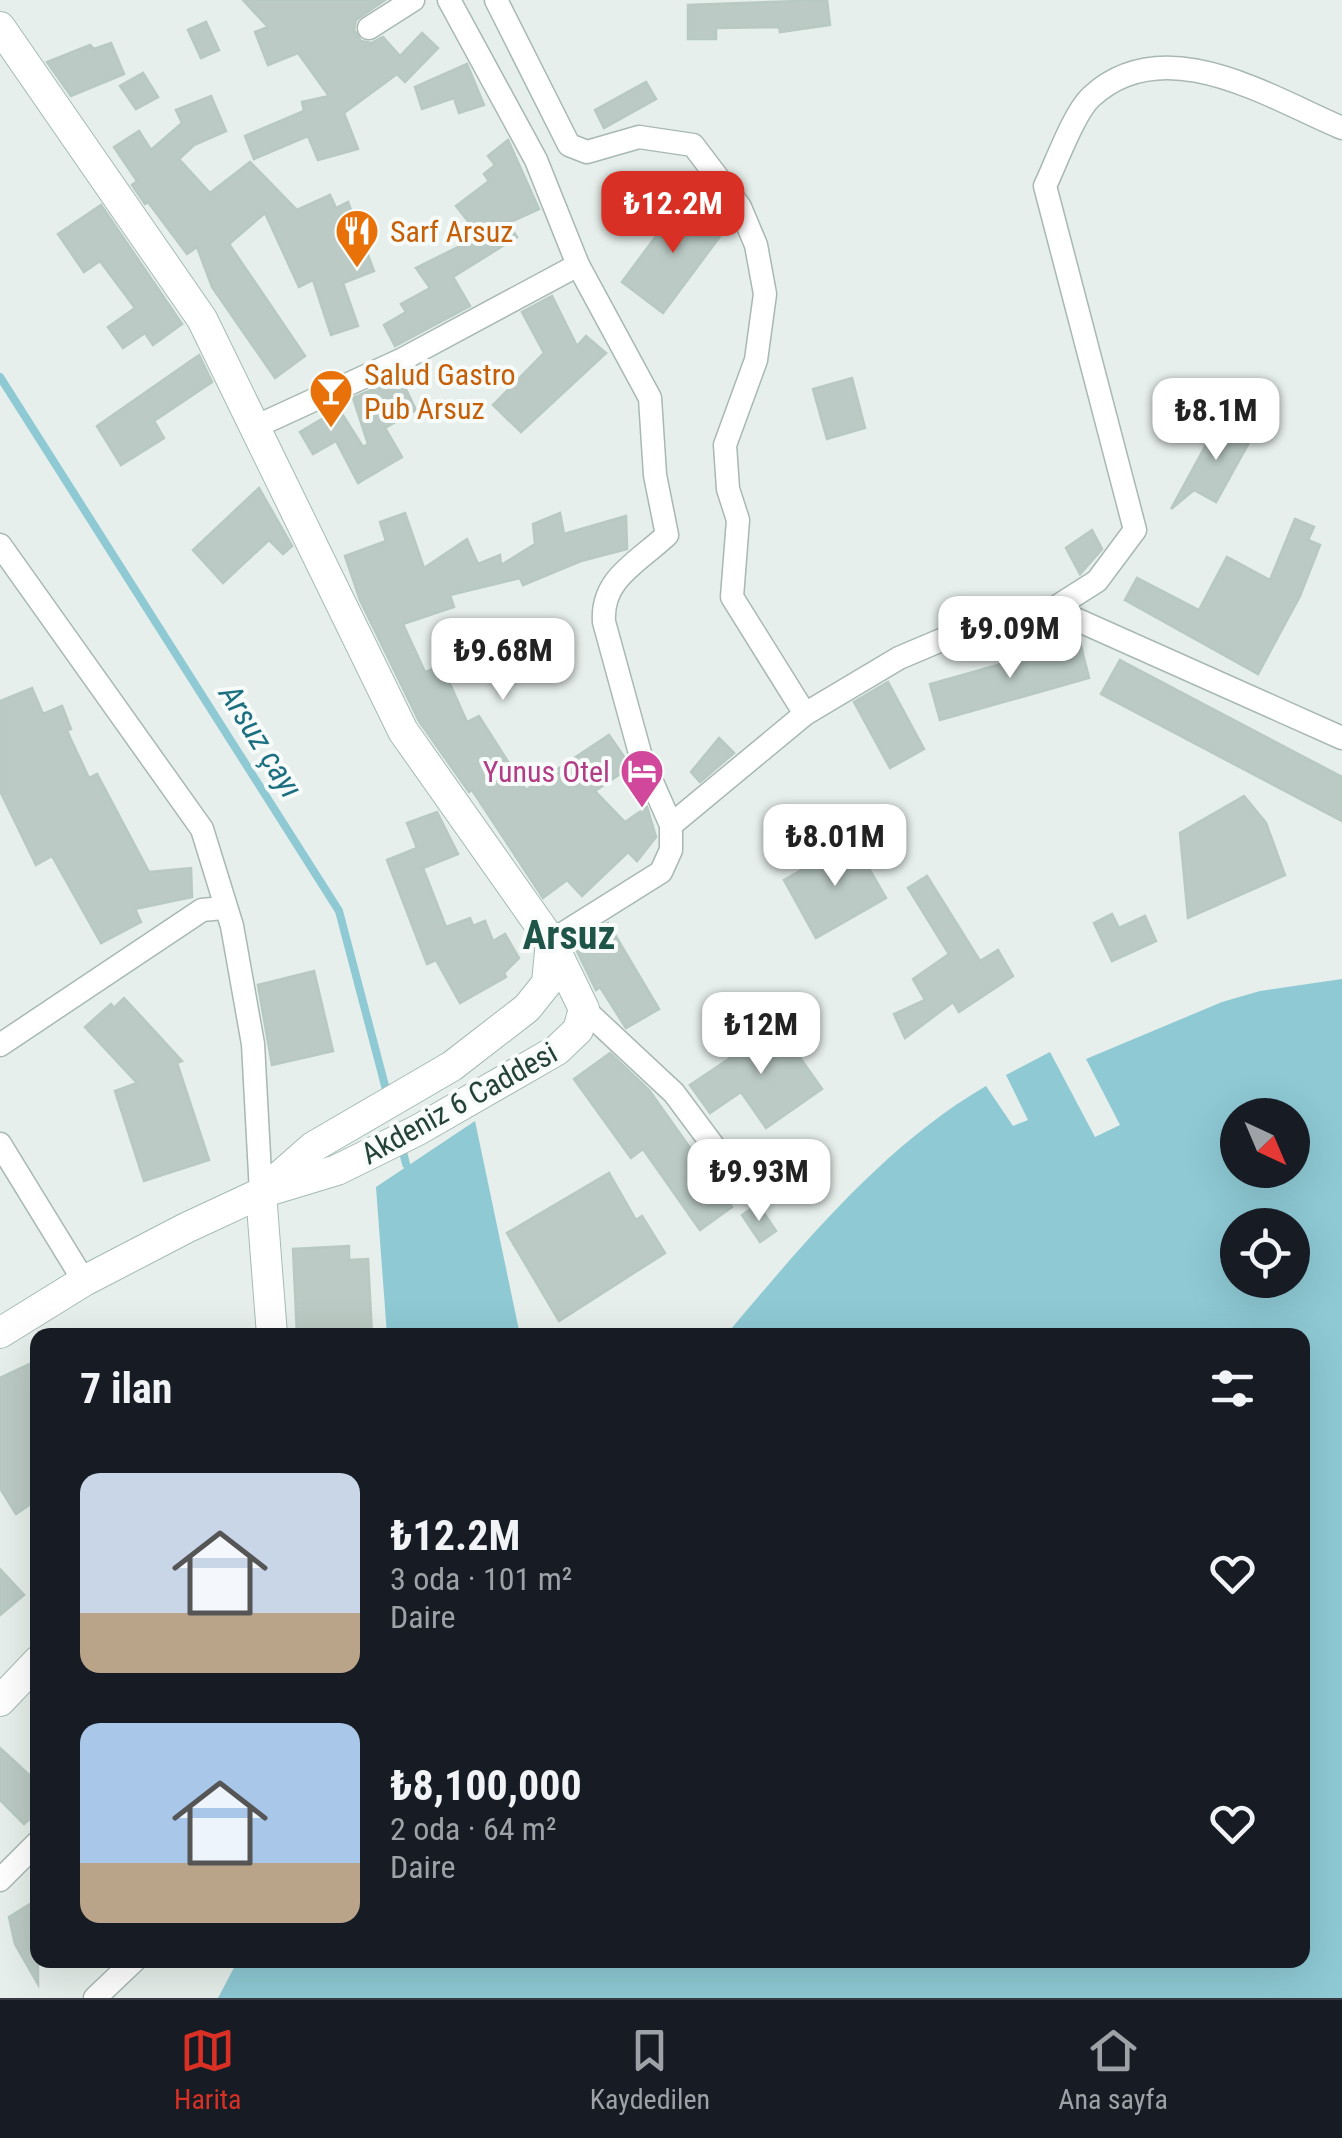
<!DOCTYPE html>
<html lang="tr">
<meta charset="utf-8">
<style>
:root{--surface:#171b24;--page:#242831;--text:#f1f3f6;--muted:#9ea1a6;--line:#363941;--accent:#d93025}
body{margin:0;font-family:"Roboto Condensed",sans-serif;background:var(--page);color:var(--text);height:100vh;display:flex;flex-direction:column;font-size:38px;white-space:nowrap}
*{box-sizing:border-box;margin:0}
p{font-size:32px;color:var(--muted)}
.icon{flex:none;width:55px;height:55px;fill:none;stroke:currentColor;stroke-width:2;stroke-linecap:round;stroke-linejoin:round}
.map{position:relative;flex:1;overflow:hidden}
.drawer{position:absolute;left:30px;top:1328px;width:1280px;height:640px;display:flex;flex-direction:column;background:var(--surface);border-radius:20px;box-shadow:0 10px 40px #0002}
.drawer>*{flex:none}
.needle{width:65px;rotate:136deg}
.tools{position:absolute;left:1220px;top:1098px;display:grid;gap:20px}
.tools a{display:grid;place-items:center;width:90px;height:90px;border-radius:50%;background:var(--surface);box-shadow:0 10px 40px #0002;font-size:50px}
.price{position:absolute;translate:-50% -85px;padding:0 22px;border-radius:20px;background:#fff;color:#222;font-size:32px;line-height:65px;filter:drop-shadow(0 2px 5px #0008)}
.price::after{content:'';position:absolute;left:50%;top:60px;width:30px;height:22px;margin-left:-15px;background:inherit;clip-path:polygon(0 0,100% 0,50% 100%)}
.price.on{background:var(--accent);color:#fff}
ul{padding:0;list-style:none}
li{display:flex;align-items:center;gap:30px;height:250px;padding:0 50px}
li span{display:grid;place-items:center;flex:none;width:280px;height:200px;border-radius:20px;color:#555}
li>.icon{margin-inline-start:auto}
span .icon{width:120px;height:120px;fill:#fffc;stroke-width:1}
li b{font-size:42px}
h2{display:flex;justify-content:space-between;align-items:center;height:120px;padding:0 50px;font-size:42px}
.menu{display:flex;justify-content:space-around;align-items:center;height:140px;border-top:2px solid var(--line);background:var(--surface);font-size:28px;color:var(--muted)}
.menu a{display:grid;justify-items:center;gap:5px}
.menu .on{color:var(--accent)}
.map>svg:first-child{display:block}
.water{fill:#8ec9d4;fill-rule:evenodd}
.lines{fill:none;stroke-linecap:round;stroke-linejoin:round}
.stream{stroke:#8ec9d4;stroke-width:8}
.building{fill:#bbcac4;stroke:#b8c9c2;stroke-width:2.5}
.street-casing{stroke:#a8b8b2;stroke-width:25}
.secondary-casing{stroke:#a4bbb3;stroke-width:32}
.street{stroke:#fff;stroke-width:22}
.secondary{stroke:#fff;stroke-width:30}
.labels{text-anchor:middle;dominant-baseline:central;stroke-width:8;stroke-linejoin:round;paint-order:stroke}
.food-label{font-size:30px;fill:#c56008;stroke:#f7fbf9;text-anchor:start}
.hotel-label{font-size:30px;fill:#b23c85;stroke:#f7fbf9;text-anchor:end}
.street-label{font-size:30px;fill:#24423a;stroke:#f7fbf9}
.water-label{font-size:32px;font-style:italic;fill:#1c6f80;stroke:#f7fbf9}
.district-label{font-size:40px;font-weight:bold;fill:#1f5548;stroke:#f7fbf9}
</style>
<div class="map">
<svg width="1342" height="1998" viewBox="0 0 1342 1998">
<rect width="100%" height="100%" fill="#e6efeb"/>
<g class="water">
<path d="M1342 979V1998H218L238 1960H1302V1335H726C802 1245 883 1146 986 1086L1013 1126 1028 1120 1006 1075 1050 1052 1095 1137 1120 1125 1086 1059 1222 1002 1260 991ZM1238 1115H1292V1170H1238ZM1238 1225H1292V1280H1238Z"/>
<polygon points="475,1121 520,1335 387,1335 376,1187"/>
</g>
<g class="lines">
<g class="stream">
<polyline points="0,377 339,911 388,1097"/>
<polyline points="401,1144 406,1164"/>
</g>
</g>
<g class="building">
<polygon points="243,0 385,0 356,20 354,30 361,41 371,43 383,37 400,56 422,33 438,48 405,82 397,74 344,113 358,149 318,160 308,136 254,159 245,136 304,111 302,102 329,96 298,53 268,65 255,32 268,27"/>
<polygon points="827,0 830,25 780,32 779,27 716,28 716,39 688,39 688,5"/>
<polygon points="206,22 219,50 201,58 188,30"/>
<polygon points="111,43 124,74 71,96 47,62 90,45 94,49"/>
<polygon points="467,64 484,105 459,113 454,98 422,109 415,87"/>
<polygon points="143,73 158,97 136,109 120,86"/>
<polygon points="646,82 656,99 604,128 595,110"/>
<polygon points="211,96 226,131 194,145 179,159 210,193 250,162 297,210 330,195 336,208 348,202 374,271 343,283 358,326 331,335 313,280 299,287 265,213 229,244 305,356 275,378 212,287 197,247 187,254 148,202 145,204 132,185 137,181 114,147 139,131 151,150 182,123 176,110"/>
<polygon points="508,140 539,209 508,223 517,237 453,277 470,306 395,346 384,325 406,312 401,304 430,288 416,268 460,246 454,236 471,225 456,206 489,181 484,174 495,165 488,156"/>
<polygon points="683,200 724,231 663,313 622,282"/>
<polygon points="101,205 182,324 153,345 145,333 123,348 108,327 135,308 100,261 84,272 58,234"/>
<polygon points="552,296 577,346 586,336 606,353 521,432 493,405 544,353 522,312"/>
<polygon points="199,355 212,382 154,421 164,438 121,465 97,426"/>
<polygon points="400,377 416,410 385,428 402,457 358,483 336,441 313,454 300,432 339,409 363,447 368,444 353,398"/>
<polygon points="852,378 865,428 827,439 813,389"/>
<polygon points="1219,421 1251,439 1216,502 1194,490 1171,509"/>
<polygon points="259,488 292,546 283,554 269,540 223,583 193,550"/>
<polygon points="405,513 424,568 467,539 478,564 500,555 501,565 535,544 533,524 560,513 564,534 626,516 627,549 581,561 523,585 520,578 450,595 454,607 403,624 425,672 442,666 467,722 479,716 526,790 609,735 627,761 629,768 595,791 625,822 647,807 656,837 637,861 628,852 582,896 567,880 543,898 472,790 469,792 419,721 360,600 345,556 386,541 380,522"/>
<polygon points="1295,519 1314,527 1308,540 1320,545 1300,596 1258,674 1125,600 1137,578 1199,610 1227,557 1270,580"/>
<polygon points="1092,530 1102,549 1080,574 1066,548"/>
<polygon points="1080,642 1089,678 940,720 930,684"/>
<polygon points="1120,660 1342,777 1342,821 1101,694"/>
<polygon points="888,682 924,749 890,768 854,702"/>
<polygon points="32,688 43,714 62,706 71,729 67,731 89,778 97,774 149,872 191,868 192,897 135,909 141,922 101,943 52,856 36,865 0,791 0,701"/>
<polygon points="719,738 734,753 700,782 691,772"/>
<polygon points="1244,796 1266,823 1285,875 1188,918 1180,833"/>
<polygon points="437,812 458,854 423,868 446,927 470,918 473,926 485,921 493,941 505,934 519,958 504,973 506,977 460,1003 436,960 427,964 387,860 417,848 407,823"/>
<polygon points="853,841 886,898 816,938 784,880"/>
<polygon points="927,876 980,961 998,950 1013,976 959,1012 953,1002 905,1038 894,1014 925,1000 913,979 949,954 908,888"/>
<polygon points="1112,914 1119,928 1145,916 1156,941 1112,961 1094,923"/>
<polygon points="608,923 659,1009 626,1028 600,987 596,990 574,945"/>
<polygon points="314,971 333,1051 272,1065 258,985"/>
<polygon points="124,998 182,1061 177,1063 209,1160 144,1181 115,1091 137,1083 85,1027 111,1004 114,1008"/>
<polygon points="773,1019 822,1089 766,1128 741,1092 710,1113 690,1085 742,1050 738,1044"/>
<polygon points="610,1053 649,1090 732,1207 700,1230 643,1149 631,1158 574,1079"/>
<polygon points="609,1173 636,1220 642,1216 665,1253 559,1321 507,1233"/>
<polygon points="752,1208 762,1210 776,1231 760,1242 742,1215"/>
<polygon points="349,1246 349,1260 368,1259 372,1335 297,1335 293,1249"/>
<polygon points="38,1360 38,1499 16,1514 0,1488 0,1378"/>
<polygon points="0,1569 24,1595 0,1615"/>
<polygon points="0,1748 38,1783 38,1812 24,1824 0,1800"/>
<polygon points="38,1899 38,1984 15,1944 9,1917"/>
</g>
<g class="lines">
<defs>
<g id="street">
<path d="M449 0 536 160 578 265 650 398 655 475 667 535C637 563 601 579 604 622L641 757 671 825V850L661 872 551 941"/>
<polyline points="496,0 569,145 587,152 639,137 693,145 740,207 756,245 765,294 756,360 725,445 728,489 738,520 732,597 805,714"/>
<polyline points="369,28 413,0"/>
<polyline points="255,427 403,359 578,265"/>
<polyline points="0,545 202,829 232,926 253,1044 261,1193"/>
<path d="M1053 609 1097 581 1135 530 1045 186C1056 163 1074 113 1091 97 1164 29 1269 97 1342 128"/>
<polyline points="671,825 805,714 899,658 998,616 1053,609 1342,738"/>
<polyline points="584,1009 674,1093 747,1191 759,1195"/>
<polyline points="0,1045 202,910 223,908"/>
<polyline points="0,1144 84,1281"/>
<polyline points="0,1880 38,1842"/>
<polyline points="95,1998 135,1960"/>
</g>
<g id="secondary">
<polyline points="0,27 202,319 403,731 551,941 584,1009 578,1030 557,1050 418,1130 337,1170 261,1193 186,1228 84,1281 0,1333"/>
<polyline points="263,1191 313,1147 452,1066 527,1008 547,983 551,941"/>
<polyline points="261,1193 272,1335"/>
<polyline points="0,1701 38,1661"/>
</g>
</defs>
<use href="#street" class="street-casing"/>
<use href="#secondary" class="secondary-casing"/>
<use href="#street" class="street"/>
<use href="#secondary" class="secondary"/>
</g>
<defs>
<symbol id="restaurant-pin" viewBox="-11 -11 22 30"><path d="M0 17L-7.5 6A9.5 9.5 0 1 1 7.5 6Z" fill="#e8710a" stroke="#f7fbf9"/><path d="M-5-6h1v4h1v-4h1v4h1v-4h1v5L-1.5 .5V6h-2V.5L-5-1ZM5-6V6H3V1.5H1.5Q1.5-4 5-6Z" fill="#fff"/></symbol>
<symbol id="bar-pin" viewBox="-11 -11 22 30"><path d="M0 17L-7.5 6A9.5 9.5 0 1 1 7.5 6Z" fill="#e8710a" stroke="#f7fbf9"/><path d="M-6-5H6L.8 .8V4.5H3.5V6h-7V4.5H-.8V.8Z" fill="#fff"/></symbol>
<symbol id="hotel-pin" viewBox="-11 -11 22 30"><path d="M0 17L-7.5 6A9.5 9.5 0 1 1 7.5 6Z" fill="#d1479c" stroke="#f7fbf9"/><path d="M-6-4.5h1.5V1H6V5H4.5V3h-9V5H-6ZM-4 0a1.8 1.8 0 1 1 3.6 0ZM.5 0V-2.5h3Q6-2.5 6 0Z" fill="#fff"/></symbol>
</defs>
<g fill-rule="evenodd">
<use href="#restaurant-pin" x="332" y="206" width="50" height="68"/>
<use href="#bar-pin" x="306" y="366" width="50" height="68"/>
<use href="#hotel-pin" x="617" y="746" width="50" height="68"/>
</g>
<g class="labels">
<g class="food-label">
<text x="390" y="231">Sarf Arsuz</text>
<text x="364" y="374">Salud Gastro<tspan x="364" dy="34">Pub Arsuz</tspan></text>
</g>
<g class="hotel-label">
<text x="610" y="771">Yunus Otel</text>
</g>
<g class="street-label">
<text transform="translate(459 1103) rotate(-29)">Akdeniz 6 Caddesi</text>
</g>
<g class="water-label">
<text transform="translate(261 741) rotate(58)">Arsuz çayı</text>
</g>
<g class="district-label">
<text x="569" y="935">Arsuz</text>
</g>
</g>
</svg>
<div class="tools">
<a><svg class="needle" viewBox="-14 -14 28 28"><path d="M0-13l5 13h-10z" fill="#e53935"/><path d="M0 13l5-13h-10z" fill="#9ea1a6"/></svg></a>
<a><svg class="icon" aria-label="locate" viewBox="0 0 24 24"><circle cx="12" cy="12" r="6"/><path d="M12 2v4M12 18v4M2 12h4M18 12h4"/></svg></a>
</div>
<b class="price on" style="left:673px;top:256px">₺12.2M</b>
<b class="price" style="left:1216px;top:463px">₺8.1M</b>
<b class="price" style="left:1010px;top:681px">₺9.09M</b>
<b class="price" style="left:503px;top:703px">₺9.68M</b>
<b class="price" style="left:835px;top:889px">₺8.01M</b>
<b class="price" style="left:761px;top:1077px">₺12M</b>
<b class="price" style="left:759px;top:1224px">₺9.93M</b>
<section class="drawer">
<h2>7 ilan<svg class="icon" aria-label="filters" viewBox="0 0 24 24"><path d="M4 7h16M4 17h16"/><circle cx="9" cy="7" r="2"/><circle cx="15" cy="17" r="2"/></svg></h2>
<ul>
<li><span style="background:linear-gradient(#c9d6e8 70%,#b9a48a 0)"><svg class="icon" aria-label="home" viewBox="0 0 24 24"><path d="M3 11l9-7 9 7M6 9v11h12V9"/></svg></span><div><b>₺12.2M</b><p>3 oda · 101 m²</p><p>Daire</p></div><svg class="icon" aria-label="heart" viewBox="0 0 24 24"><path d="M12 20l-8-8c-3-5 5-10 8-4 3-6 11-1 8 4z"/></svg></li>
<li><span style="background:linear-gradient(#a9c7e8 70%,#b9a48a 0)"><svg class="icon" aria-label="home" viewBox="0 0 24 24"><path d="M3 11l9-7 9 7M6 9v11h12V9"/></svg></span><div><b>₺8,100,000</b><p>2 oda · 64 m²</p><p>Daire</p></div><svg class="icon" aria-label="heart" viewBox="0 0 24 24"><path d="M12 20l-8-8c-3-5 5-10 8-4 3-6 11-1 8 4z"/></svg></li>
</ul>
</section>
</div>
<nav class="menu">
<a class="on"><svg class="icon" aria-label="map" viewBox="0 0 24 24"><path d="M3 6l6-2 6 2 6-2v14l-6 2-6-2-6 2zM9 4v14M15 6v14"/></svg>Harita</a>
<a><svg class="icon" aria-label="saved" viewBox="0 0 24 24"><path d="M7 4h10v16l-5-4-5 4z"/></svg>Kaydedilen</a>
<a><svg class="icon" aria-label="home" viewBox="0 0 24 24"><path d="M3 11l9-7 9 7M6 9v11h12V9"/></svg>Ana sayfa</a>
</nav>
